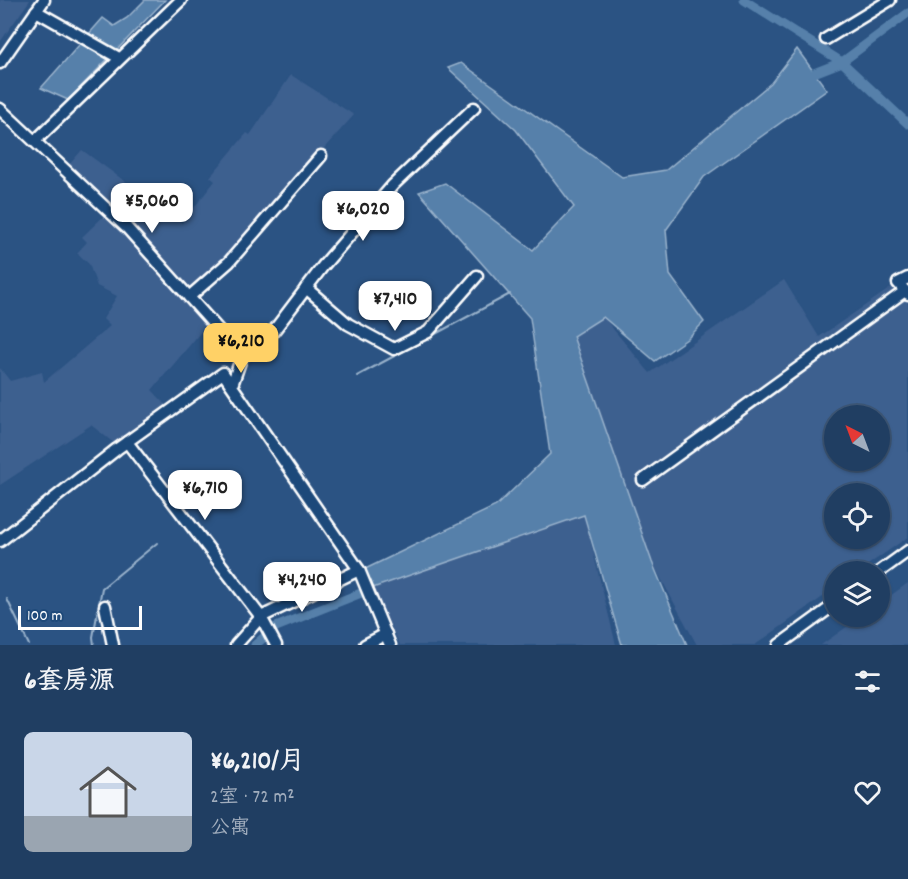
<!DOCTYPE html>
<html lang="zh">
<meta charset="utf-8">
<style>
:root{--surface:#203e62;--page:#2d496b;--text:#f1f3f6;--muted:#a2aebe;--line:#3d5777;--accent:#ffd166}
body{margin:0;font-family:Dekko,"LXGW WenKai TC",sans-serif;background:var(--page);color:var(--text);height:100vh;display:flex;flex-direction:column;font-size:22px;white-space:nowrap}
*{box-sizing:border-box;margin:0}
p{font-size:20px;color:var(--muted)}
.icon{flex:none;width:33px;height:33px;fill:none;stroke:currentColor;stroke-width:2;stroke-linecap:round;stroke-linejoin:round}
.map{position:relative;height:645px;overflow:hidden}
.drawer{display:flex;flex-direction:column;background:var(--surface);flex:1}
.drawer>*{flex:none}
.needle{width:39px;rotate:318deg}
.tools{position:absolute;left:824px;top:405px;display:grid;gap:12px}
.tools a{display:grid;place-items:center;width:66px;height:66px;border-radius:50%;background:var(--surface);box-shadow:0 2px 4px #0004,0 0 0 2px var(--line);font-size:30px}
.scale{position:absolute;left:18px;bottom:15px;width:124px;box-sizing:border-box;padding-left:6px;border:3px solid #fff;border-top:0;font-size:16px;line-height:21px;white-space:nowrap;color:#fff;-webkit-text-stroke:4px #1f4a7a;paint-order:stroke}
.price{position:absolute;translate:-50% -51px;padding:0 14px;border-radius:12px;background:#fff;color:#222;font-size:20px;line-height:39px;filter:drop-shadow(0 2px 3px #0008)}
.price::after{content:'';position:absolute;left:50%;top:36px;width:18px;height:14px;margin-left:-9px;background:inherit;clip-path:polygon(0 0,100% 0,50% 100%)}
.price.current{background:var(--accent);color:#111}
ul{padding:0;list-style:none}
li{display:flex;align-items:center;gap:18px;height:150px;padding:0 24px}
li+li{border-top:2px solid var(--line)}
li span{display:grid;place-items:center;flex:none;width:168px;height:120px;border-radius:9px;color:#555}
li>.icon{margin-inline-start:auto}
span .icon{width:72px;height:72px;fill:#fffc;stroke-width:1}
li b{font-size:26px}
h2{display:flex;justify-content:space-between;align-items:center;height:72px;padding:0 24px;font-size:26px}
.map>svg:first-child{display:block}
.built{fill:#3e608f;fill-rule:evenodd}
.water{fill:#5680aa;stroke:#9ab3cc;stroke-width:1.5}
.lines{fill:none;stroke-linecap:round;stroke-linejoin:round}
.stream{stroke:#9ab3cc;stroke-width:2}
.canal{stroke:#5680aa;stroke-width:9}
.minor-casing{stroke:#fff;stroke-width:15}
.minor{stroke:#1f4a7a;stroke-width:10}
</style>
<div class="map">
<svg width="908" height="645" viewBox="0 0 908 645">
<rect width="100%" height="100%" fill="#2b5383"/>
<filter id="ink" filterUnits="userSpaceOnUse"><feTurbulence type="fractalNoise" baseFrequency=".0167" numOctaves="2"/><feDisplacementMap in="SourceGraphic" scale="12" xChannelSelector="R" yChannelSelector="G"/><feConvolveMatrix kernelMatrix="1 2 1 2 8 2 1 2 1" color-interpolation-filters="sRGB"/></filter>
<g filter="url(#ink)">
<g class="built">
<polygon points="0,0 30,0 0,42"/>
<polygon points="291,75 354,115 195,291 69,165 82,150 182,223 215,181 210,177 247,133 250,135"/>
<polygon points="109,211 189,297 186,304 210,321 152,390 167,406 114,443 91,425 0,485 0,368 10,381 42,372 44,382 110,326 103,319 117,296 97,286 89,264 77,253 87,242 82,237"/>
<path d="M784 280 819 337 898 283 908 295V537L859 571 834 572V589L755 645H697L652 562 573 336 603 317 650 373ZM834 416H879V460H834ZM834 494H879V538H834Z"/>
<polygon points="584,515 616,645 400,645 373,588"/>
<polygon points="908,583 908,645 821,645 861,617 879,616 879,604"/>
</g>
<g class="water">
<polygon points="145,0 165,0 68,100 41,88 103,18 114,26 127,18"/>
<polygon points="797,49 827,90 704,177 666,230 670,275 704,322 687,339 655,361 603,317 573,336 652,562 687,645 622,645 584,515 364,591 359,572 496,506 550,454 530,318 419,192 445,183 533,250 574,207 516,130 448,68 461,63 622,177 666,170 771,83"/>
</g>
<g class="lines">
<g class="stream">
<polyline points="357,376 510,294"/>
<polyline points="7,599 29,645"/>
<polyline points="94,645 93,637 102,588 157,543"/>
</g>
<g class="canal">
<polyline points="744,0 842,62 908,124"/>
<polyline points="814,73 842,62 908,13"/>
<polyline points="255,645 276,627 361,593"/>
</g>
<defs>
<g id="minor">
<polyline points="36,11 119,58"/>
<polyline points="826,39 890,0"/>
<polyline points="0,63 44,0"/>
<polyline points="0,109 127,228 242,356 232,385"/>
<polyline points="35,141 181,0"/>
<polyline points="908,278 898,283 908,294"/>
<polyline points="306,288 348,324 394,349 428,332 477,276"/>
<polyline points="189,297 229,262 321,156"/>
<polyline points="242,356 263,345 323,266 393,185 474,108"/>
<polyline points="127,442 261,617 276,645"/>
<polyline points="643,480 905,291"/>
<polyline points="0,541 117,449 223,373 359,570 390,645"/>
<polyline points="879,572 908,551"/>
<polyline points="105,606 113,645"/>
<polyline points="236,645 261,617 359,570"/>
<polyline points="365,645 386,634"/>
<polyline points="779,645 834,605"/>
</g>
</defs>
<use href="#minor" class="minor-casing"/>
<use href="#minor" class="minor"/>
</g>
</g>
</svg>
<div class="tools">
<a><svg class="needle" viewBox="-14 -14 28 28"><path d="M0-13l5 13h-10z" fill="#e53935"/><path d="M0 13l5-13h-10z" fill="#a2aebe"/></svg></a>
<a><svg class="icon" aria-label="locate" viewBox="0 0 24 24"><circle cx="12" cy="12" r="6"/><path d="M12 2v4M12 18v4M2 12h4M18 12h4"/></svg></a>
<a><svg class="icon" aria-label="layers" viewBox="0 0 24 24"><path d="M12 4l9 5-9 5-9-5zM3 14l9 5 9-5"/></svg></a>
</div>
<div class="scale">100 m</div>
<b class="price" style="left:152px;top:234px">¥5,060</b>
<b class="price" style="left:363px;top:242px">¥6,020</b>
<b class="price" style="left:395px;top:332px">¥7,410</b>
<b class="price current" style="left:241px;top:374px">¥6,210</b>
<b class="price" style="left:205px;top:521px">¥6,710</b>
<b class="price" style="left:302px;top:613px">¥4,240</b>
</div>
<section class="drawer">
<h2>6套房源<svg class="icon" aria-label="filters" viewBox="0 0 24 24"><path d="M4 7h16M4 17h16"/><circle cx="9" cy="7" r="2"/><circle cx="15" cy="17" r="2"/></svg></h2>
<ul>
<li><span style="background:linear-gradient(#c9d6e8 70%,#9aa5b1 0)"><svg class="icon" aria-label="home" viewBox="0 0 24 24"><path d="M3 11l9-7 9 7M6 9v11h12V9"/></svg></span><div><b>¥6,210/月</b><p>2室 · 72 m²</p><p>公寓</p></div><svg class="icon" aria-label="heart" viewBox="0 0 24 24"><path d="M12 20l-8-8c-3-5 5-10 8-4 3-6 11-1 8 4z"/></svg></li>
</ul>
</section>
